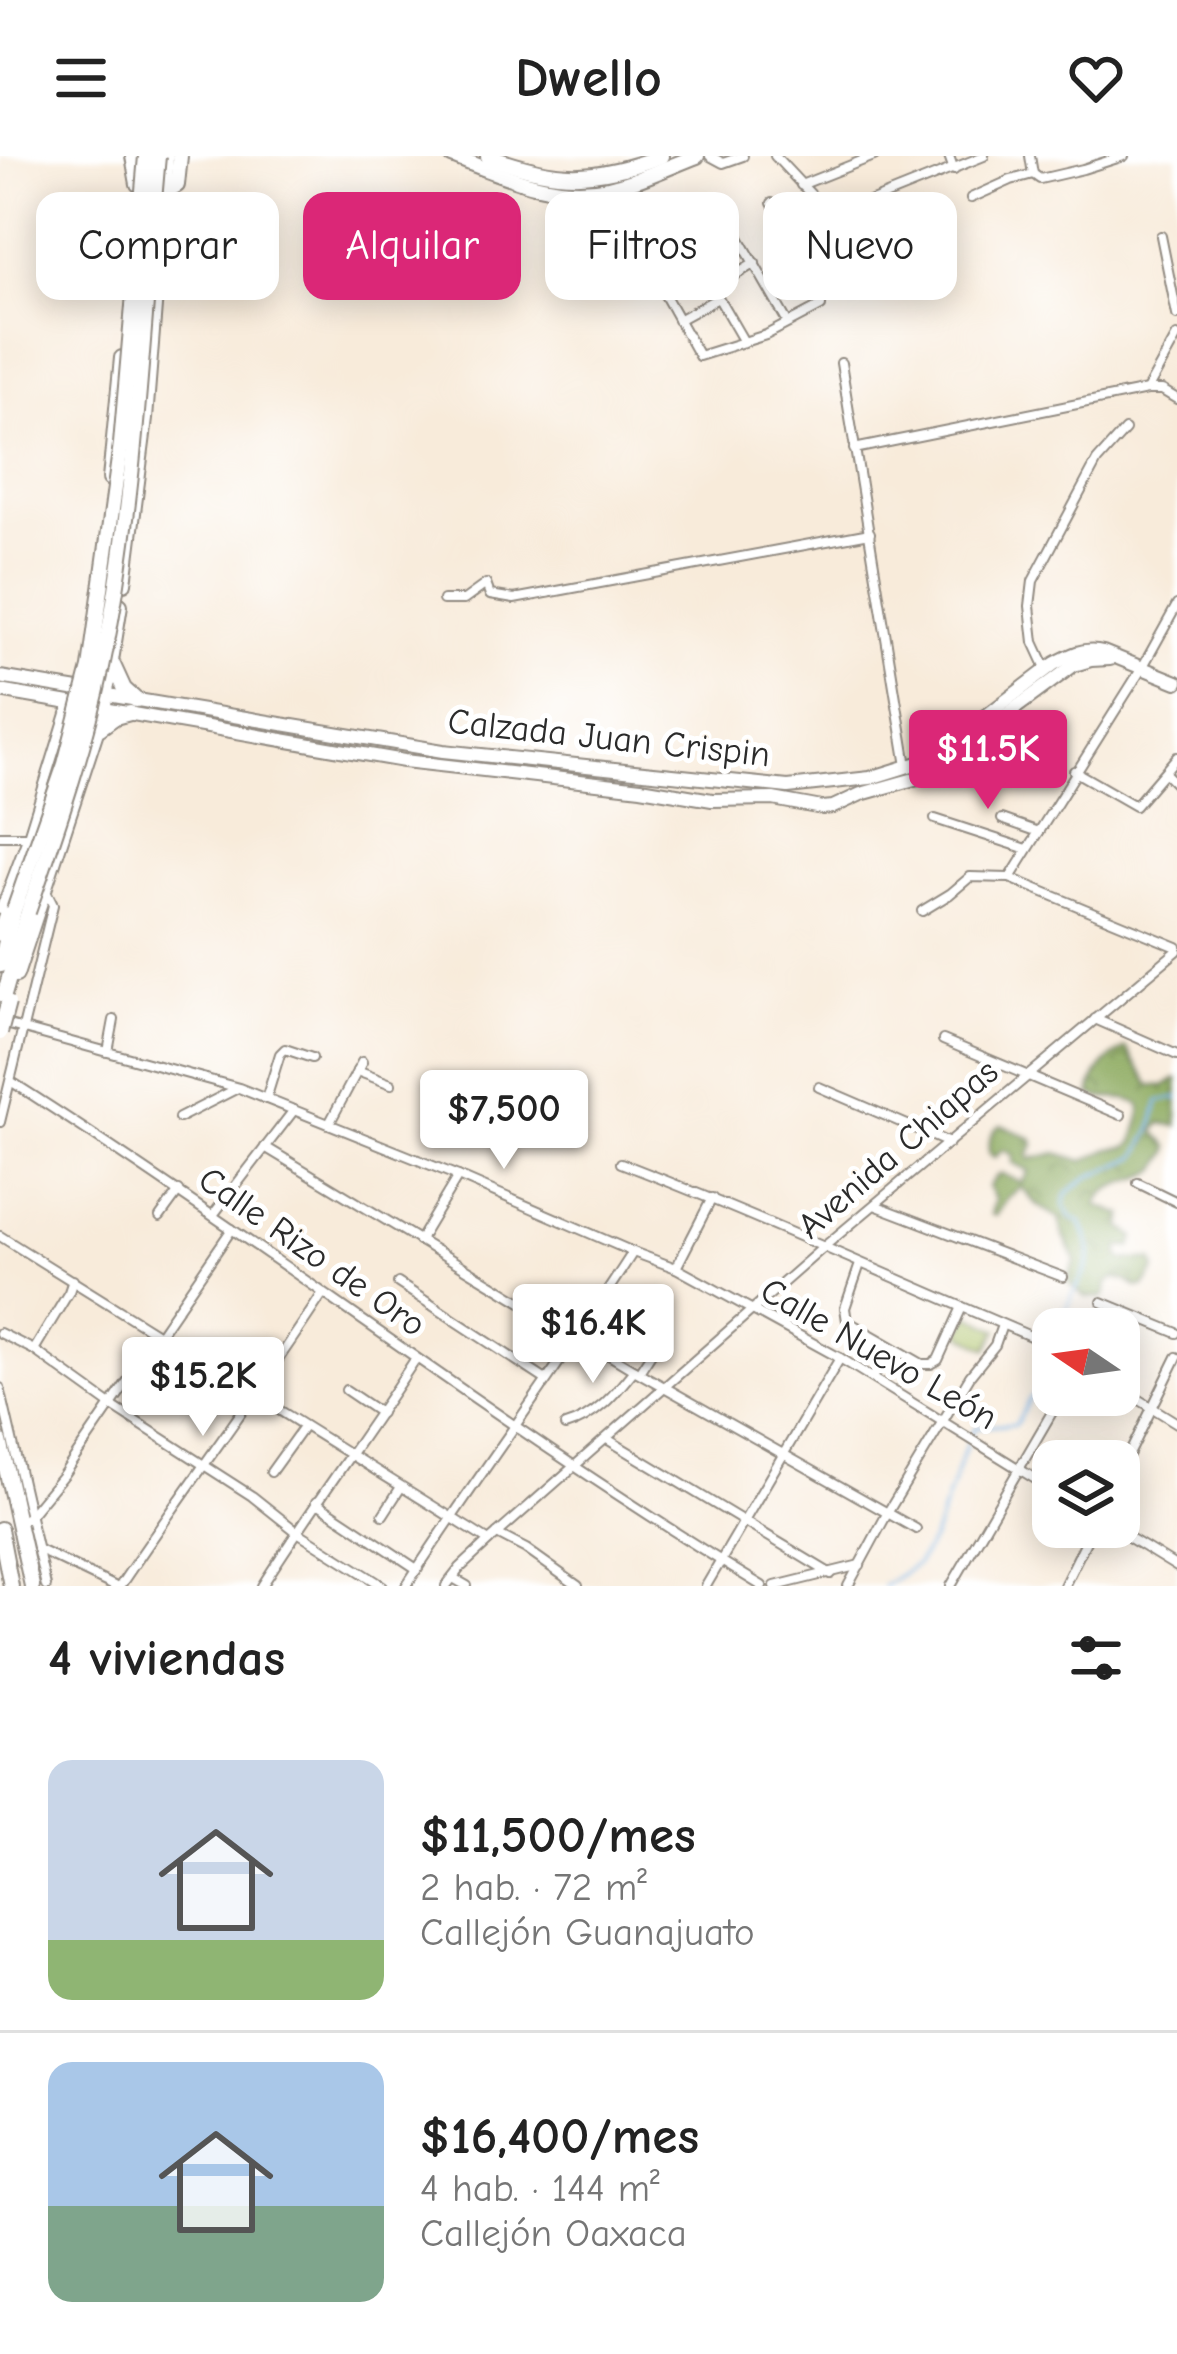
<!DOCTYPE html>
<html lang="es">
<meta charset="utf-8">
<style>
:root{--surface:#fff;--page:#f6f6f6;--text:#222;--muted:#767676;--line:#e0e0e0;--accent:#db2777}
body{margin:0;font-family:"Comic Neue",sans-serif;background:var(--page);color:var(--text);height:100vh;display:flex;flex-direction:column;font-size:45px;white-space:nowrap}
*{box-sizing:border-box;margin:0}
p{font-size:39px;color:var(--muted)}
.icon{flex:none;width:66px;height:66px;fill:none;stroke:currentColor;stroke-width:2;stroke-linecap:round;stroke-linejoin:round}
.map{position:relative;height:1430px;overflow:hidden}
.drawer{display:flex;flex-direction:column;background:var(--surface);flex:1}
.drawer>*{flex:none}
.guide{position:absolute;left:36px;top:36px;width:1107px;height:108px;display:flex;gap:24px}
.needle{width:78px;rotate:283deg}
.fabs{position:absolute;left:1032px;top:1152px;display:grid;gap:24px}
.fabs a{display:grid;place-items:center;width:108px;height:108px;border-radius:24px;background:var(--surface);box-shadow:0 6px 30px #0003;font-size:60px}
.price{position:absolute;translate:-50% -102px;padding:0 27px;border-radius:12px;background:#fff;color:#222;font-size:39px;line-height:78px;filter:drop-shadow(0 3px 6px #0008)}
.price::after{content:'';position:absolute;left:50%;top:72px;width:36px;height:27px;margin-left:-18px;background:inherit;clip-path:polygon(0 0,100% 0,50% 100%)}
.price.selected{background:var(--accent);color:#fff}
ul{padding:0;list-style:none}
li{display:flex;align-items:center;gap:36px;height:300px;padding:0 48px}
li+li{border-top:3px solid var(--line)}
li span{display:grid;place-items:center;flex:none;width:336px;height:240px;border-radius:24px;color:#555}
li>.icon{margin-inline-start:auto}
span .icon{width:144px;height:144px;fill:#fffc;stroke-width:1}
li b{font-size:51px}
h2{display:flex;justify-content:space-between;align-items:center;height:144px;padding:0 48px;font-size:51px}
.chip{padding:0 42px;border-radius:24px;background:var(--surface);box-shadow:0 6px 30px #0003;font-size:42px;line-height:108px}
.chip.selected{background:var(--accent);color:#fff}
header{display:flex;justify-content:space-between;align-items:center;height:156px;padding:0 48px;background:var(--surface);font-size:54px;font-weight:600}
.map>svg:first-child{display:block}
.forest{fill:url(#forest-crowns);stroke:#5a6a44;stroke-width:3}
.pitch{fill:#adc267;stroke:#6c7649;stroke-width:3}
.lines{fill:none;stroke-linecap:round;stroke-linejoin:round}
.stream{stroke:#72b2e6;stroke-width:3}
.minor-casing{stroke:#928b82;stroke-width:12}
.secondary-casing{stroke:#928b82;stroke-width:16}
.primary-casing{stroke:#928b82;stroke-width:18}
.trunk-casing{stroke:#928b82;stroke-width:18}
.minor{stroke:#fff;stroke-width:8}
.secondary{stroke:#fff;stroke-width:12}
.primary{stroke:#fff;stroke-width:14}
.trunk{stroke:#fff;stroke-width:14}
.primary-bridge-casing{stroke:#928b82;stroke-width:18;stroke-linecap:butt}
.trunk-bridge-casing{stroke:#928b82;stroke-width:18;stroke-linecap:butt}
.primary-bridge{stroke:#fff;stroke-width:14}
.trunk-bridge{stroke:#fff;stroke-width:14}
.labels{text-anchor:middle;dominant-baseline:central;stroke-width:10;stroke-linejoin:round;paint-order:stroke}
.street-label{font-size:36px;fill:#2b2b2b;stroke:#fff}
</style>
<header><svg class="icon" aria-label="menu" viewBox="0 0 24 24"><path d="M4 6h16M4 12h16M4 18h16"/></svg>Dwello<svg class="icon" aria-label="heart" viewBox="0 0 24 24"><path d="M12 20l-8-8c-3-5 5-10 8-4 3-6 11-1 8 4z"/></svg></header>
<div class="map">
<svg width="1177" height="1430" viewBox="0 0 1177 1430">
<defs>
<pattern id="forest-crowns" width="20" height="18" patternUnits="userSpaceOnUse" patternTransform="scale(3)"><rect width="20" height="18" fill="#8aa85c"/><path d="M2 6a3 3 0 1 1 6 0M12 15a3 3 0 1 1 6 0" fill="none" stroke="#71894c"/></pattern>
</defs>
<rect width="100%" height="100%" fill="#fff"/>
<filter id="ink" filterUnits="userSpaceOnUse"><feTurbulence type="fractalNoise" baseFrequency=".00833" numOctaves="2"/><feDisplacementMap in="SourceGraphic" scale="24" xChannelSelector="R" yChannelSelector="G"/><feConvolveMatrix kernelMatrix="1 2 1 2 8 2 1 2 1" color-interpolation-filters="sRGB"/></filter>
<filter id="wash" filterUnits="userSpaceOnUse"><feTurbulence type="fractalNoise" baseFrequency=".004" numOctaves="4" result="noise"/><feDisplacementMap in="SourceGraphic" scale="48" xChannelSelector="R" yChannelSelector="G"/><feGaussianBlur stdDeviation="2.7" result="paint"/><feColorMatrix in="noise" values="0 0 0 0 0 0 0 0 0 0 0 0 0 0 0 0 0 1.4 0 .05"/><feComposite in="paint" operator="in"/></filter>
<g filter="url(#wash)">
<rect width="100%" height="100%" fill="#f8ebda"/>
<path class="forest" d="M1126 892 1150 929 1163 930 1177 923V970L1161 967 1154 975 1169 990V996C1168 998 1159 1012 1157 1014 1139 1027 1104 1025 1097 1049L1124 1059 1122 1071 1135 1081 1132 1091H1119L1120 1103 1153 1104 1156 1113 1145 1130 1138 1132 1126 1124 1114 1122 1107 1128 1106 1137 1102 1142 1085 1141 1069 1127V1118L1076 1105 1064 1081 1059 1063 1036 1048 1021 1031 1008 1042 996 1060 991 1058 995 1043 988 1031 997 1020 1003 1018 1022 1027 1029 1015 1013 1007V999L1003 994 995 1001 990 999C986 990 992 973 1001 969L1033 983 1034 989 1028 999 1030 1003 1057 997 1084 1005 1109 993 1128 991 1134 986C1135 973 1144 962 1140 949 1119 936 1108 948 1091 938 1091 919 1109 901 1126 892Z"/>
<polygon class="pitch" points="970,1159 998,1174 988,1193 960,1177"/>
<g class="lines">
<g class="stream">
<path d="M1062 1173C1061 1145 1089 1124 1090 1096 1090 1087 1084 1074 1081 1066L1071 1061 1064 1049 1067 1037 1087 1022 1137 1001 1152 972 1159 945 1177 942"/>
<polyline points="971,1278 975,1271 1016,1268 1030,1242 1053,1219"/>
<polyline points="883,1430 917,1408 933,1383 967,1287"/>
</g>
</g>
</g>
<g filter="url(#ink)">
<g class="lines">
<defs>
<g id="minor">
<polyline points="710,0 723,7 743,0"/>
<polyline points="775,0 832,61 843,85 841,87"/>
<polyline points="949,0 954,14"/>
<polyline points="1030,0 1033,18"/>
<polyline points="801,29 874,0"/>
<polyline points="971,42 1011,24 1033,18 1040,23 1083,13 1124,0"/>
<polyline points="720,48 788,167"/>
<polyline points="861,51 886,116"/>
<polyline points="832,61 984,0"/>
<polyline points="677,70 744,186"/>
<polyline points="1161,80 1177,159"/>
<polyline points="693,98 661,116 657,125 699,200 766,179 821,150 821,133 772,47"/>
<polyline points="821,132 824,115 835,92"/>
<polyline points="712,133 755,107"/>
<polyline points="678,164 718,142"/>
<polyline points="841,207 907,610"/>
<polyline points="1147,234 1177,180"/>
<polyline points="854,293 1147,234 1162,234 1177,243"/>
<polyline points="443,444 464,444 486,428 490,439 514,443 870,377"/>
<polyline points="1046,512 1034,486 1030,450 1033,425 1097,305 1125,274"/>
<polyline points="1074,615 1135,650 1177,601"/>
<polyline points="1165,617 1177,629"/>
<polyline points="935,663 1027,693"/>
<polyline points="1002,663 1039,676"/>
<polyline points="0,680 28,680"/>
<polyline points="1010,722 1142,512 1177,449"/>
<polyline points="0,754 28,680 69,548"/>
<polyline points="922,755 950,738 970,721 1010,722 1177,791"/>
<polyline points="1095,863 1177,899"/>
<polyline points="2,867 239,932 458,1020 633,1096 676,1112 840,1202 1053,1334"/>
<polyline points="943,884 1121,959"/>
<polyline points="108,896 114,864"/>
<polyline points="357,915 391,928"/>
<path d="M12 926C266 1088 504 1274 762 1430"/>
<polyline points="819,931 949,987"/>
<polyline points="266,943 280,898 285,893 312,902"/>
<polyline points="179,962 236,933"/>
<polyline points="0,966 53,749 45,733"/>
<polyline points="329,968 362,906"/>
<polyline points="265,991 634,1214 916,1373"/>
<path d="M621 1007C766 1063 906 1128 1049 1188"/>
<polyline points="1138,1027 1177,1046"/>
<polyline points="877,1050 1063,1121"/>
<polyline points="213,1059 294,954"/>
<polyline points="160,1061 179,1035"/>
<polyline points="0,1080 489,1385"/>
<polyline points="419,1085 458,1020"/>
<polyline points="860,1108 845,1152 847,1165 922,1208 931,1208 938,1204 962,1151"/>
<polyline points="676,1112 712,1042"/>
<polyline points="398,1127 546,1224"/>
<polyline points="1102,1146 1177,1177"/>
<polyline points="0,1177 34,1194 112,1250 252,1340 296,1375 383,1430"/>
<polyline points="34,1194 69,1136 73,1124"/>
<polyline points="639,1216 654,1193"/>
<polyline points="873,1222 890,1190"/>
<polyline points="1119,1231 1177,1267"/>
<polyline points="0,1232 46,1430"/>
<polyline points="346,1234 380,1257"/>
<path d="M565 1270C596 1261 615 1238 634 1214"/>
<polyline points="607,1283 831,1418"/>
<polyline points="271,1316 304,1270"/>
<polyline points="1119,1319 1177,1201"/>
<polyline points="316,1346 417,1413"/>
<polyline points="383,1359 401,1331"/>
<polyline points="19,1367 29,1360 63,1319 232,1073"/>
<polyline points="1112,1371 1177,1411"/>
<polyline points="497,1378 526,1393 578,1430"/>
<polyline points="37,1393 114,1430"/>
<polyline points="453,1422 467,1430"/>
<path d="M120 1430C186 1331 258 1237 323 1137"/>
<path d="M262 1430C311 1352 366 1279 416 1202"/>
<path d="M406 1430C479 1317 560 1210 633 1096"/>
<polyline points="446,1430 460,1412 489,1385 826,1089 1177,795"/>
<polyline points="706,1430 840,1202"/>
<polyline points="775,1430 860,1409"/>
<polyline points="848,1430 888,1356 970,1220 995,1189 1002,1169"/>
<polyline points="951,1430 1062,1239"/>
<polyline points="1064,1430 1093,1371"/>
</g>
<g id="secondary">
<path d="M0 521 443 595 788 631 870 622 928 604 1054 508C1070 499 1084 491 1103 496L1177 526"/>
<polyline points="0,535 404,605 641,632 712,644 773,643 822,652 833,651 861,638 918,622 933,613 1074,509 1091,504 1110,503"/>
</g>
<g id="primary">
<polyline points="133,0 138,28"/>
<path d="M452 0C502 19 554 44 608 32 638 26 668 11 697 0"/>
<path d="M488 0C555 25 593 26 661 0"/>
<polyline points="162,38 177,29 180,0"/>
<polyline points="110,323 122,202"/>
<polyline points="124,427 145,263 166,0"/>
<polyline points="113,509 124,533 136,544"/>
<polyline points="100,572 115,561 130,557"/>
<polyline points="0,778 20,718"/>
<polyline points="16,819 103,554 120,449"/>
</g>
<g id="trunk">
<polyline points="0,809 14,754"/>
<polyline points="0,853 28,756"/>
<polyline points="0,1285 32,1430"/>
<polyline points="0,1373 11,1430"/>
</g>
</defs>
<use href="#minor" class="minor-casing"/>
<use href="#secondary" class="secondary-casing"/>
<use href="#primary" class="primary-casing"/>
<use href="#trunk" class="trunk-casing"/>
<use href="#minor" class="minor"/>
<use href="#secondary" class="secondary"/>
<use href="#primary" class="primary"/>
<use href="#trunk" class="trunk"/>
<defs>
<polyline id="primary-bridge" points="0,877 8,847"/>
<g id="trunk-bridge">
<polyline points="14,754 65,608 90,512 121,288 146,0"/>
<path d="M28 756C56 675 84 595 102 511 137 343 142 170 158 0"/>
</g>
</defs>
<use href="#primary-bridge" class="primary-bridge-casing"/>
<use href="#trunk-bridge" class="trunk-bridge-casing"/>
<use href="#primary-bridge" class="primary-bridge"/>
<use href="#trunk-bridge" class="trunk-bridge"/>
</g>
</g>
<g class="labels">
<g class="street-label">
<text transform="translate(609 582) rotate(6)">Calzada Juan Crispin</text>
<text transform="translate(898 993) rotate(-41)">Avenida Chiapas</text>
<text transform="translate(312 1096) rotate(35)">Calle Rizo de Oro</text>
<text transform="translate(879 1198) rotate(30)">Calle Nuevo León</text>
</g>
</g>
</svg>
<div class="fabs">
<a><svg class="needle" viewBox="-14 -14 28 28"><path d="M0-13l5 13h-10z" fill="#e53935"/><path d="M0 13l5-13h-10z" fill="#767676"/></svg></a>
<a><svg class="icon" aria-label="layers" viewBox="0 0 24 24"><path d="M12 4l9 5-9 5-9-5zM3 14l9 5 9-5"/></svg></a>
</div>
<b class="price selected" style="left:988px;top:656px">$11.5K</b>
<b class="price" style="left:504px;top:1016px">$7,500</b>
<b class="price" style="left:593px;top:1230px">$16.4K</b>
<b class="price" style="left:203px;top:1283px">$15.2K</b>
<div class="guide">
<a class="chip">Comprar</a>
<a class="chip selected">Alquilar</a>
<a class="chip">Filtros</a>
<a class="chip">Nuevo</a>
</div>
</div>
<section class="drawer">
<h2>4 viviendas<svg class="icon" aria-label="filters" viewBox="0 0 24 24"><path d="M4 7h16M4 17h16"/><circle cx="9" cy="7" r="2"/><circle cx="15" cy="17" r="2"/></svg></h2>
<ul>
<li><span style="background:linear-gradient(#c9d6e8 75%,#8fb573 0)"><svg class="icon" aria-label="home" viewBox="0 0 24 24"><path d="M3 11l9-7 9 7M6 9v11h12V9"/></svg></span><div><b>$11,500/mes</b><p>2 hab. · 72 m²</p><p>Callejón Guanajuato</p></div></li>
<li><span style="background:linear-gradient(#a9c7e8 60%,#7fa58c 0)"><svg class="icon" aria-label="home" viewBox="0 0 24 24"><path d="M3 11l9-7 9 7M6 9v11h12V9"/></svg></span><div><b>$16,400/mes</b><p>4 hab. · 144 m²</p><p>Callejón Oaxaca</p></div></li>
</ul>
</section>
